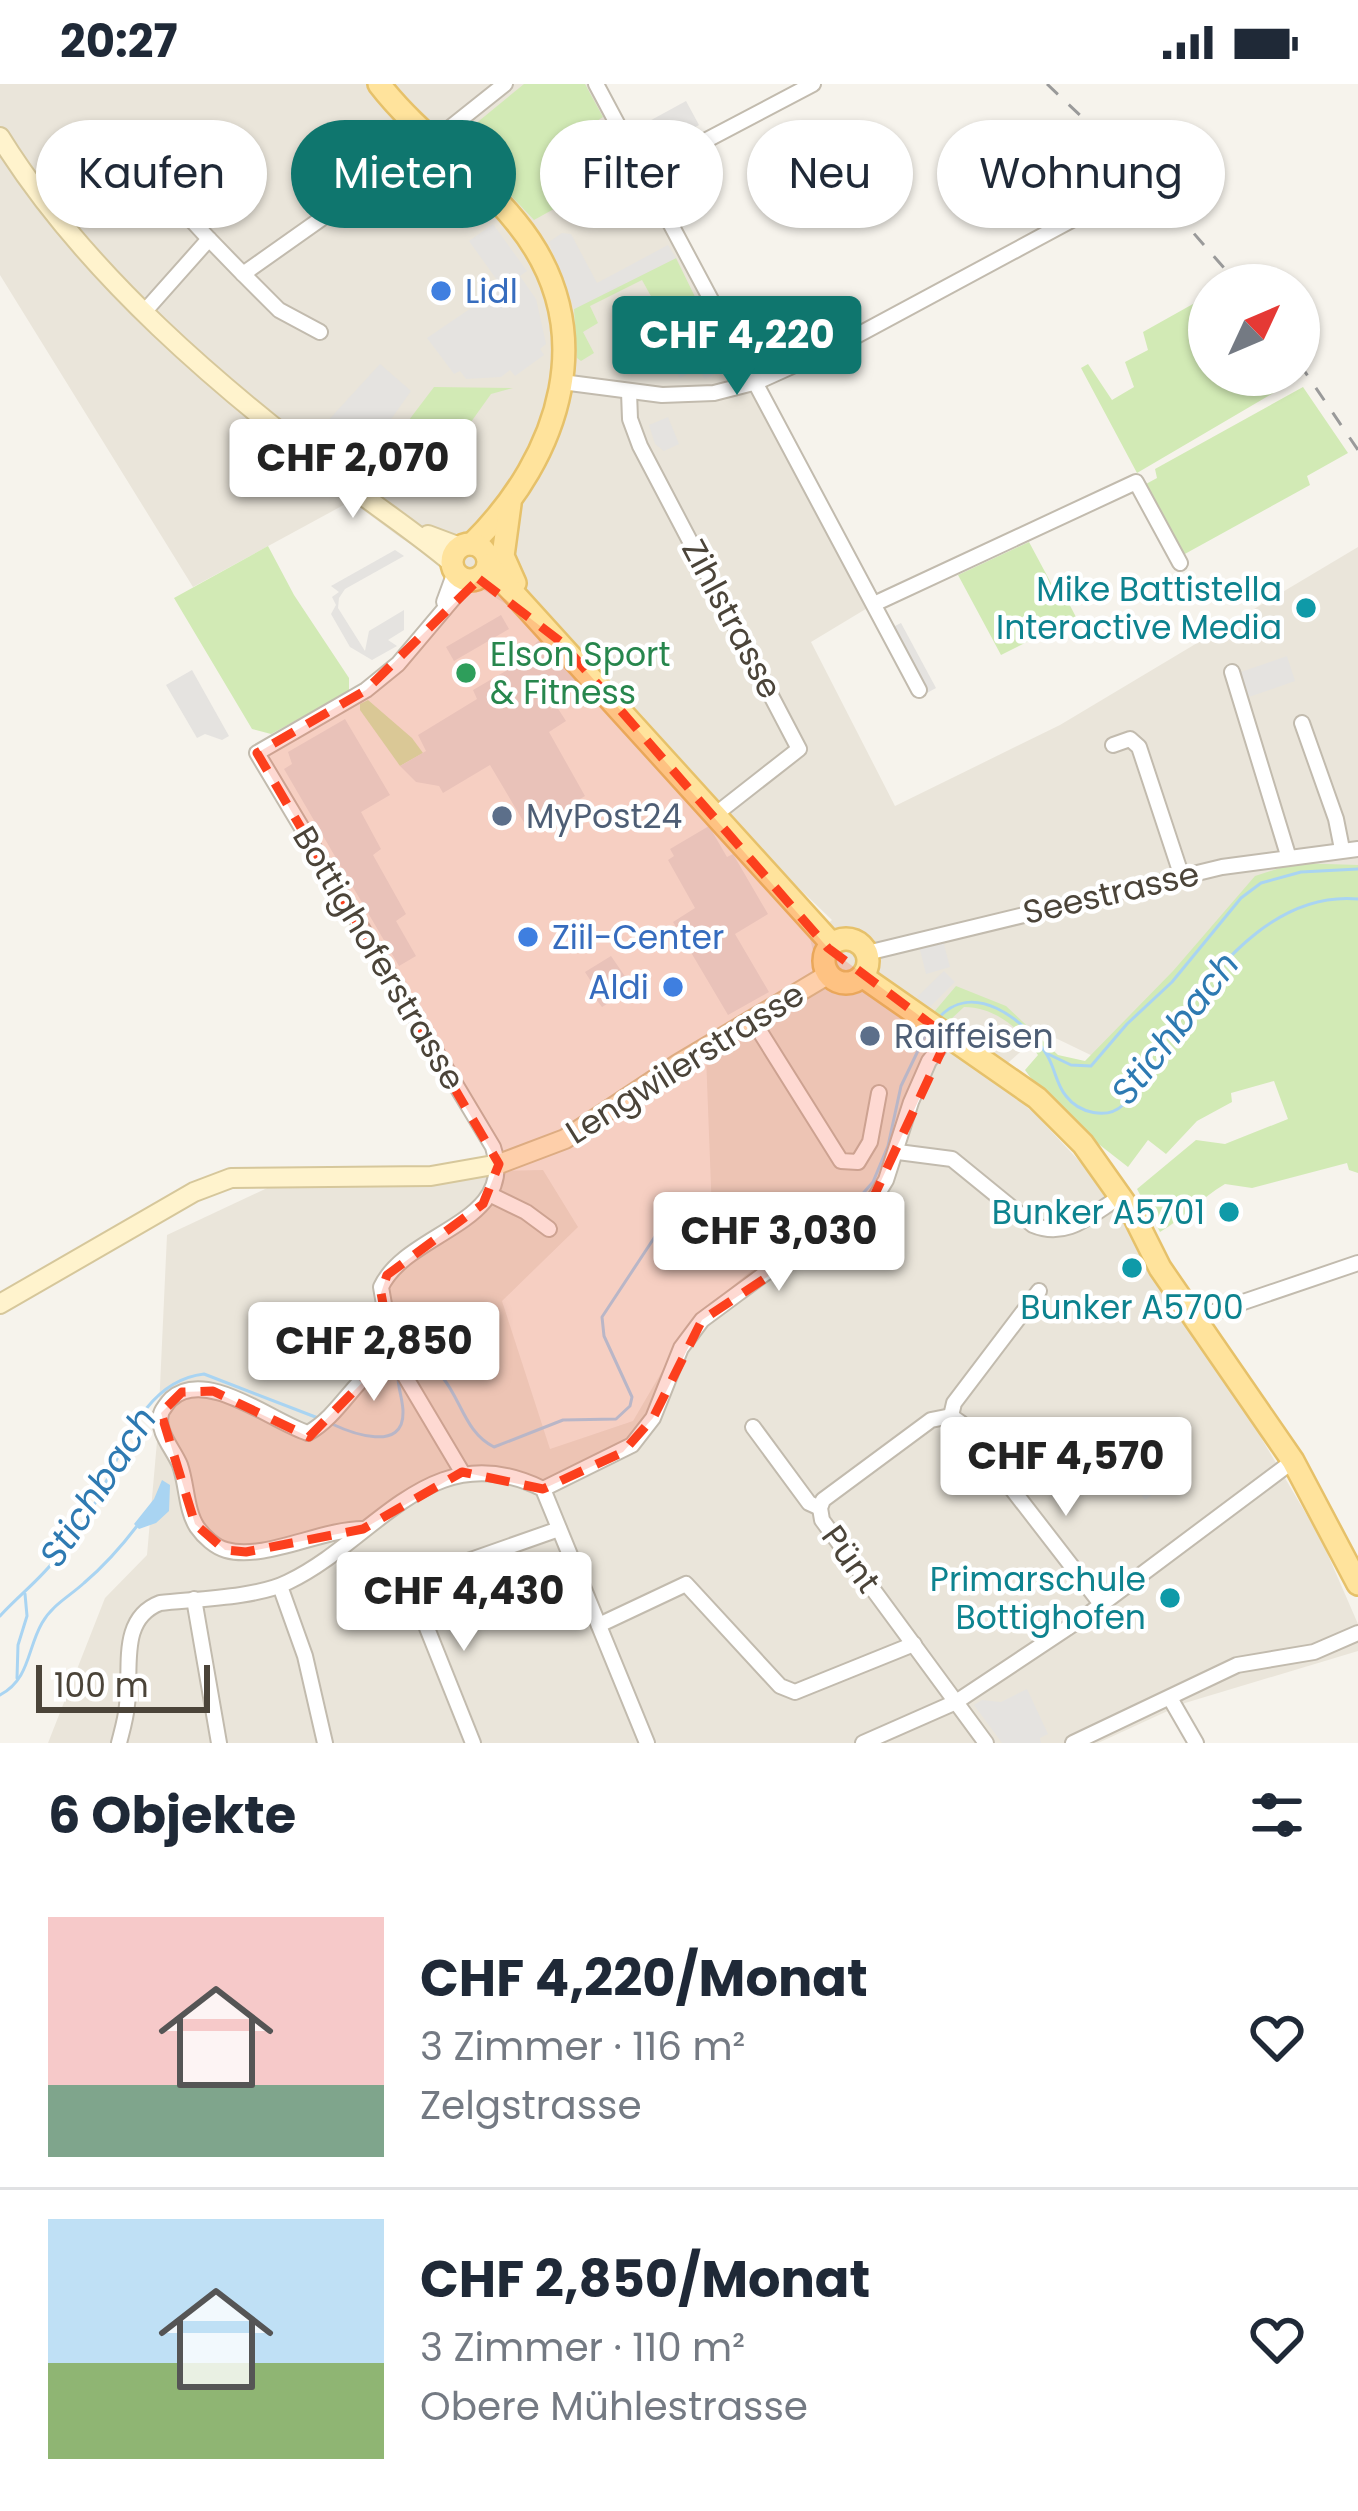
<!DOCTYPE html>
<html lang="de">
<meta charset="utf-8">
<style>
:root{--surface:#fff;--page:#f6f6f7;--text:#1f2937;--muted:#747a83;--line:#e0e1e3;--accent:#0f766e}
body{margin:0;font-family:Poppins,sans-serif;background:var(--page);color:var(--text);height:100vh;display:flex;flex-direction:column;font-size:45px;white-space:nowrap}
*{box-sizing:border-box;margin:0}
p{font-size:39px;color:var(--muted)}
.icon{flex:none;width:66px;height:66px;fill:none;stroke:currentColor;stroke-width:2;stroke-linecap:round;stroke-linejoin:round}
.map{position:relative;height:1659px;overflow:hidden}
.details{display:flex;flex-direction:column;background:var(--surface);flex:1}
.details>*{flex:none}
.banner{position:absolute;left:36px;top:36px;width:1287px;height:108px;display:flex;gap:24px}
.needle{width:78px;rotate:46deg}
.tools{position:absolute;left:1188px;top:180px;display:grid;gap:24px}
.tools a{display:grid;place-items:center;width:132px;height:132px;border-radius:50%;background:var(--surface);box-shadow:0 3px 9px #0004;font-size:60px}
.scale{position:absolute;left:36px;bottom:30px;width:174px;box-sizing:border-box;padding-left:12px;border:6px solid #4b4439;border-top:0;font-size:33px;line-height:42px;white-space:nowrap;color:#4b4439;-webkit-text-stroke:9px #fff;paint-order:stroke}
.price{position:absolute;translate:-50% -102px;padding:0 27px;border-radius:12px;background:#fff;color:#222;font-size:39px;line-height:78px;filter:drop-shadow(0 3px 6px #0008)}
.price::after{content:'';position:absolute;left:50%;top:72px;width:36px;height:27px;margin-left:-18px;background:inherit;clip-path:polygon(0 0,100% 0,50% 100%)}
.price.selected{background:var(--accent);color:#fff}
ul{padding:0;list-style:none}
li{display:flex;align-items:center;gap:36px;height:300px;padding:0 48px}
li+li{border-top:3px solid var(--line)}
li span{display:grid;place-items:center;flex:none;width:336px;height:240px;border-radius:0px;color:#555}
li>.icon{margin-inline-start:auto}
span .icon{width:144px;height:144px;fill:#fffc;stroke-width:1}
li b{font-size:51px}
h2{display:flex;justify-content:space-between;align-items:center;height:144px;padding:0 48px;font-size:51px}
.tag{padding:0 42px;border-radius:54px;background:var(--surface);box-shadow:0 3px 9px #0004;font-size:42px;line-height:108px}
.tag.selected{background:var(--accent);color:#fff}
.status{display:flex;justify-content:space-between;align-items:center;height:84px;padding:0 60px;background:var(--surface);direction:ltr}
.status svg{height:33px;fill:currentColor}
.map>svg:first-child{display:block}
.residential{fill:#eae5da}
.green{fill:#d2eab5}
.parking{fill:#e5e3e0}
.water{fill:#a9d4f2}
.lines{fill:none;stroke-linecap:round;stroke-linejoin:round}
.stream{stroke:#a9d4f2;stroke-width:3}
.street-casing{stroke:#c2bbae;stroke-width:18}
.secondary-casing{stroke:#d6c79b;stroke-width:22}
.primary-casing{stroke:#e6c16a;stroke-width:26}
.street{stroke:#fff;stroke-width:14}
.secondary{stroke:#fff3cd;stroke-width:18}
.primary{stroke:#ffe39c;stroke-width:21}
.rail{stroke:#9a9a9a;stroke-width:3;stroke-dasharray:15 15;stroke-linecap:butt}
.marked{fill:#fc3f1d;fill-opacity:0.2;stroke:#fc3f1d;stroke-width:9;stroke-dasharray:24 15;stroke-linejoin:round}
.shop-dot{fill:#3f7fe0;stroke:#fff;stroke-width:4.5}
.culture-dot{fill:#0f9aa8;stroke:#fff;stroke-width:4.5}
.leisure-dot{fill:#2e9e5b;stroke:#fff;stroke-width:4.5}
.service-dot{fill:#5c6f8a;stroke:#fff;stroke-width:4.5}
.labels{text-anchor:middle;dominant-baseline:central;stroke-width:9;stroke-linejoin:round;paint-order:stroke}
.shop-label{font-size:33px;fill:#366cbe;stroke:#fff;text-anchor:start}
.culture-label{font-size:33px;fill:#0d838f;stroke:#fff;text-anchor:end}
.street-label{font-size:33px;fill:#4b4439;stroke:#fff}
.leisure-label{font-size:33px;fill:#27864d;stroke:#fff;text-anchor:start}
.service-label{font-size:33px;fill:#4e5e75;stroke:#fff;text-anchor:start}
.water-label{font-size:36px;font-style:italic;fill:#2e7ab2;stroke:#fff}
</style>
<div class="status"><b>20:27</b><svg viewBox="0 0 49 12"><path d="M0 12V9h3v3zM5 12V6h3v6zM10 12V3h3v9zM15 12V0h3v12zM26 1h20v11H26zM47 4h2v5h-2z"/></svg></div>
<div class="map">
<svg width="1358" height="1659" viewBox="0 0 1358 1659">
<rect width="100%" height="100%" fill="#f6f3ec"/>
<polygon class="residential" points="0,0 589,0 644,89 874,520 811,558 895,722 1060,641 1358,463 1358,781 1103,977 1043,948 992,993 1036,1031 1083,1081 1208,1264 1321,1455 1358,1540 1358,1567 1185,1619 1098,1659 48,1659 105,1514 147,1471 158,1346 167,1151 295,1091 543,1086 578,1143 502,1217 550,1365 633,1337 692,1236 753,1185 712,1129 706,972 820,893 810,855 832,836 783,789 590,573 401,454 351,417 193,503 0,191"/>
<g class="green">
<polygon points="524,0 585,0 603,33 556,64 581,110 534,136 462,60 474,41"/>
<polygon points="676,174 698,219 678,229 666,218 657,223 642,196 590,222 598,239 583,248 594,269 581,277 577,274 574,225"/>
<polygon points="1209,211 1209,291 1299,294 1137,389 1081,284 1088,280 1112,316 1134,303 1125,278 1148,266 1143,248"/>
<path d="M434 303 513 304 491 310 466 345 462 344C451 360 448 376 437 393L416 398 386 379 384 369Z"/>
<polygon points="1303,303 1348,369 1307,392 1310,401 1183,471 1147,408 1146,400 1157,394 1155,385"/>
<polygon points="1029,458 1059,514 1065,512 1076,533 1001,571 958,491"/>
<polygon points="268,462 294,511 349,594 349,608 271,650 252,645 174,514"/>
<polygon points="368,616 412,654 423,669 400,682 360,626 360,620"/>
<path d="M1295 779 1358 781V1089L1349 1086 1347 1079 1252 1104 1225 1100C1201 1114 1184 1134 1160 1148L1137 1105 1196 1056 1225 1060 1288 1035 1274 997 1231 1009 1232 1018 1197 1037 1166 1070 1148 1056 1128 1083 1096 1058 1030 993 1025 986 1038 971C1021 946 996 923 964 923L949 937 934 928 956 902 1006 922 1058 971 1085 977 1173 887 1255 792Z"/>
</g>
<g class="parking">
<polygon points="686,17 699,41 657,64 644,40"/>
<polygon points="415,77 434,100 374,143 356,118"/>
<polygon points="493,140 527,187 520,192 536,215 546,260 540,265 544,271 515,292 510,286 501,293 466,295 460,287 454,290 427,254 502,203 469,157"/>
<polygon points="562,149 571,150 597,199 668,161 676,174 574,225 549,158"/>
<polygon points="710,245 730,282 705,295 694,276 690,279 694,287 680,294 669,274 681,267 679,262"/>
<polygon points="380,280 411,307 377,355 369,356 346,383 313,353"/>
<polygon points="668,333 679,360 664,367 655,360 649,341"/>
<polygon points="395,466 404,472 345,505 339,514 338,524 365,567 369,547 404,526 404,546 388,556 397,562 372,576 350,563 331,530 336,521 332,513 339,508 331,502"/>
<polygon points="501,531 509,545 454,577 446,563"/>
<polygon points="901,539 936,604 925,610 891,544"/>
<polygon points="540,555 589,607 579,616 568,606 559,614 537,594 529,592 525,596 527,599 532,596 551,625 557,623 566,637 549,648 585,712 529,747 490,681 443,709 439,702 416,698 400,682 426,667 418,651 477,615 473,606 533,571 534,561"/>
<polygon points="1287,572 1295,597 1246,614 1238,589"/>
<polygon points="192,586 229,652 222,656 205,650 197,654 166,601"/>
<polygon points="345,635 390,711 361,728 381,765 373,771 406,830 396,837 416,872 399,882 284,685 292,680 288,668"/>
<polygon points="709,742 727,773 733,770 768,830 735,850 769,908 728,931 673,838 695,824 668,776 674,772 670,765"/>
<polygon points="943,857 950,883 926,890 919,862"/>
<polygon points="611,872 633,904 602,923 595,914 599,910 585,888"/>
<polygon points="944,887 955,898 929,924 917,913"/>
<polygon points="1157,1340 1188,1385 1145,1416 1113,1370"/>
<polygon points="1027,1605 1048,1650 1040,1654 1041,1659 1002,1659 974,1621 982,1616 1001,1618"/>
</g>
<polygon class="water" points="162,1396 170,1401 169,1427 156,1439 139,1445 134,1440 154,1415"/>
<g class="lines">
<g class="stream">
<path d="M937 936C971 894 1025 935 1047 971 1055 984 1056 1000 1066 1012 1079 1029 1107 1036 1123 1021 1137 1007 1143 982 1153 965 1161 952 1173 941 1182 929 1225 874 1280 808 1358 815"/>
<polyline points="1048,970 1071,981 1091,982 1127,940 1172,898 1241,814 1261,799 1301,788 1358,785"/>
<path d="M404 1282 415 1276C461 1288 455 1344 494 1363L563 1336 616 1335 630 1322 632 1313 604 1252 602 1233 658 1148 714 1137 815 1146 829 1143 843 1132 873 1098 888 1062 901 1002 927 948"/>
<path d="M332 1340C351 1349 404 1369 403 1328 403 1315 397 1302 398 1289"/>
<path d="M0 1532C18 1512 42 1494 58 1472 73 1453 89 1432 100 1410 124 1364 144 1297 204 1290L318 1334"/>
<polyline points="17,1594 18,1561 27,1532 25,1510"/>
<path d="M0 1611C30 1595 27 1565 42 1539 52 1521 70 1512 84 1499 104 1482 121 1463 137 1442"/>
</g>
<defs>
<g id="street">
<polyline points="596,0 919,606"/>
<polyline points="644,89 813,0"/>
<polyline points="172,115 209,155"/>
<polyline points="243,190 279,226 320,248"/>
<polyline points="145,227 209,155 243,190 451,43 505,0"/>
<polyline points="562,298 662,311 714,309 757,298 843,259 1107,117 1113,103 1111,97 1066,56"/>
<polyline points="629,308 630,335 640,362 799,665 716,730"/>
<polyline points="444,518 455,488"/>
<polyline points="874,520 1136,398 1180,479"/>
<polyline points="1232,588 1288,771"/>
<polyline points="1302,639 1336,735 1342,765"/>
<polyline points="1113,661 1130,655 1139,663 1182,793"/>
<polyline points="867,869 1222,783 1358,765"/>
<polyline points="752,935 841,1077 858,1078 870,1058 879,1009"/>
<path d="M898 1068 952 1075 1033 1141C1064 1154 1086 1135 1112 1118"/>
<polyline points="491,1111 526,1128 549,1145"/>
<polyline points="1197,1238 1214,1228 1358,1179"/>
<polyline points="951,1332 954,1319 1039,1207"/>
<polyline points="753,1343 809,1419 820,1424"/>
<path d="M462 1388 393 1272 381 1203C407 1147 518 1140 493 1063L257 669 366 606 398 580 469 496"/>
<polyline points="543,1405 632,1361 653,1334 681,1264 702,1236 771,1185 847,1146 867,1127 886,1096 911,1018 929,977 948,953"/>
<path d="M363 1445C321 1445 264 1477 226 1466 215 1463 204 1453 197 1443 186 1426 187 1401 180 1381 174 1366 156 1347 161 1330 161 1327 169 1317 171 1315 206 1283 274 1339 308 1349 342 1330 357 1288 393 1272"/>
<polyline points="409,1499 473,1659"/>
<polyline points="280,1502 305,1572 325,1659"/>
<polyline points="194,1515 219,1659"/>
<polyline points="351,1518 559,1445"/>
<polyline points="599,1541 686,1500 780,1602 795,1608 914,1560"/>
<polyline points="1170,1614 1196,1659"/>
<path d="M119 1659C122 1647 126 1634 127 1621 132 1586 118 1535 160 1519 196 1515 256 1514 288 1498 376 1456 431 1349 543 1405L647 1659"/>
<polyline points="863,1659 956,1618 1090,1529 1293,1377"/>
<polyline points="986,1659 822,1436 820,1424 823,1416 931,1336 951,1332 961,1339 1101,1520"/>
<polyline points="1073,1659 1237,1581 1314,1568 1358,1549"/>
</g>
<g id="secondary">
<path d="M0 53C85 190 222 306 350 402 384 428 419 451 452 479"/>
<polyline points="428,451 460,463"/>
<polyline points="0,1220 194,1108 231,1094 431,1092 499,1080 565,1055 678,980 829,890"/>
</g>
<g id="primary">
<path d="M379 0C419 52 475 87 516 138 603 244 561 372 472 460"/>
<polyline points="510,420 503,472 515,499"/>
<circle cx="470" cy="478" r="18"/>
<polyline points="488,481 832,860"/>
<circle cx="846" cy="877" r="22"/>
<polyline points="862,892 1037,1014 1083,1060 1134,1132 1160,1184 1293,1377 1358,1500"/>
</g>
</defs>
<use href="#street" class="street-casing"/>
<use href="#secondary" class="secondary-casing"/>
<use href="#primary" class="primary-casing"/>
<use href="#street" class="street"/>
<use href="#secondary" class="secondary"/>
<use href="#primary" class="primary"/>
<g class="rail">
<polyline points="1047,0 1141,89 1239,201"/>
<polyline points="1299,279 1358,366"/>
</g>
</g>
<path class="marked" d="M479 495 561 558 828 864 948 953 867 1127 702 1236 653 1334 623 1368 543 1405 462 1388 363 1445 246 1468 225 1466 195 1440 161 1329 182 1308 213 1307 309 1353 392 1268 381 1209 387 1191 483 1120 499 1080 257 669 366 606Z"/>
<g class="shop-dot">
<circle cx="441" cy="207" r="12"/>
<circle cx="528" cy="853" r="12"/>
<circle cx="673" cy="903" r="12"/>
</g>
<g class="culture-dot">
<circle cx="1306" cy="524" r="12"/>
<circle cx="1229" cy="1128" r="12"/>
<circle cx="1132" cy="1184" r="12"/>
<circle cx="1170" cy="1514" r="12"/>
</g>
<circle class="leisure-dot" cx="466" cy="589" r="12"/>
<g class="service-dot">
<circle cx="502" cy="732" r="12"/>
<circle cx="870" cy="952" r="12"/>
</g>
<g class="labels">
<g class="shop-label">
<text x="465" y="207">Lidl</text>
<text x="552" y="853">Ziil-Center</text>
<text x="649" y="903" text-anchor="end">Aldi</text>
</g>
<g class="culture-label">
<text x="1282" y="505">Mike Battistella<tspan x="1282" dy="38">Interactive Media</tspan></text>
<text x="1205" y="1128">Bunker A5701</text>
<text x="1132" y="1223" text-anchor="middle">Bunker A5700</text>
<text x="1146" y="1495">Primarschule<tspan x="1146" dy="38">Bottighofen</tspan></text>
</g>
<g class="street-label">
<text transform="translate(732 535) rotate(62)">Zihlstrasse</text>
<text transform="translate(1111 809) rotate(-13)">Seestrasse</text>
<text transform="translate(379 874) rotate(59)">Bottighoferstrasse</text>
<text transform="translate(685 979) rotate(-32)">Lengwilerstrasse</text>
<text transform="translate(851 1475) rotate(54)">Pünt</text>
</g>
<g class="leisure-label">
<text x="490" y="570">Elson Sport<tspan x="490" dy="38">&amp; Fitness</tspan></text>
</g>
<g class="service-label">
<text x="526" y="732">MyPost24</text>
<text x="894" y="952">Raiffeisen</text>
</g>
<g class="water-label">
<text transform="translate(1175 944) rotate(-52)">Stichbach</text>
<text transform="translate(98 1403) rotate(-57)">Stichbach</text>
</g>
</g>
</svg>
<div class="tools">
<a><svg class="needle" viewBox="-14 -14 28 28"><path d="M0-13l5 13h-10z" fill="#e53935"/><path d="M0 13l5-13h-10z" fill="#747a83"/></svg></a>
</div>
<div class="scale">100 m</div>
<b class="price selected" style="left:737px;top:314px">CHF 4,220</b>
<b class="price" style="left:353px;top:437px">CHF 2,070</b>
<b class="price" style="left:779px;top:1210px">CHF 3,030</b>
<b class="price" style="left:374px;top:1320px">CHF 2,850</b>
<b class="price" style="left:1066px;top:1435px">CHF 4,570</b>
<b class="price" style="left:464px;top:1570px">CHF 4,430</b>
<div class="banner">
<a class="tag">Kaufen</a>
<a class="tag selected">Mieten</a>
<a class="tag">Filter</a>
<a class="tag">Neu</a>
<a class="tag">Wohnung</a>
</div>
</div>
<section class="details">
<h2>6 Objekte<svg class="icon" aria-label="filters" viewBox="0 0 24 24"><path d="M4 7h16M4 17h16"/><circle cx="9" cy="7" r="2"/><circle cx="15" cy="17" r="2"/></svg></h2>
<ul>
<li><span style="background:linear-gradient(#f6c9c9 70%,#7fa58c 0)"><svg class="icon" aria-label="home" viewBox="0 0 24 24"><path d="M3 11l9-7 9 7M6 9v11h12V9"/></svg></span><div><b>CHF 4,220/Monat</b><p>3 Zimmer · 116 m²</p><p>Zelgstrasse</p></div><svg class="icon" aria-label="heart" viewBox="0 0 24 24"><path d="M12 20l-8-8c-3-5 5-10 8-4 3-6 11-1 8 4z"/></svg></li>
<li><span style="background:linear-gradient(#bfe0f5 60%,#8fb573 0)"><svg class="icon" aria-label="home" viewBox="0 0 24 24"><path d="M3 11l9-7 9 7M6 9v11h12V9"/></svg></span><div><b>CHF 2,850/Monat</b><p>3 Zimmer · 110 m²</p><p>Obere Mühlestrasse</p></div><svg class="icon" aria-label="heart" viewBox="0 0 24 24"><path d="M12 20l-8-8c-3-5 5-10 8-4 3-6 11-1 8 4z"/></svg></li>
</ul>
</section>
